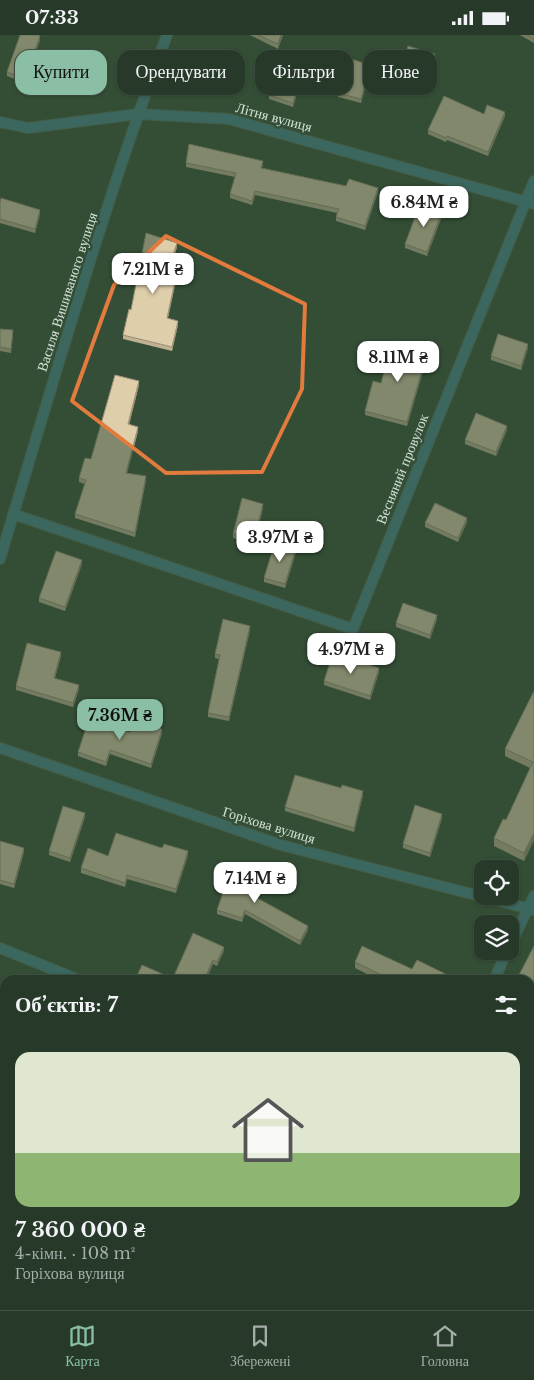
<!DOCTYPE html>
<html lang="uk">
<meta charset="utf-8">
<style>
:root{--surface:#273a29;--page:#334535;--text:#f1f3f6;--muted:#a4ada8;--line:#435446;--accent:#8abfa5}
body{margin:0;font-family:"Libre Baskerville",serif;background:var(--page);color:var(--text);height:100vh;display:flex;flex-direction:column;font-size:19px;white-space:nowrap}
*{box-sizing:border-box;margin:0}
p{font-size:16px;color:var(--muted)}
.icon{flex:none;width:28px;height:28px;fill:none;stroke:currentColor;stroke-width:2;stroke-linecap:round;stroke-linejoin:round}
.map{position:relative;flex:1;overflow:hidden}
.details{position:absolute;left:0px;top:940px;width:535px;height:335px;display:flex;flex-direction:column;background:var(--surface);border-radius:15px 15px 0 0;box-shadow:0 1px 4px #0004,0 0 0 1px var(--line)}
.details>*{flex:none}
.top-card{position:absolute;left:15px;top:15px;width:505px;height:45px;display:flex;gap:10px}
.fabs{position:absolute;left:474px;top:825px;display:grid;gap:10px}
.fabs a{display:grid;place-items:center;width:45px;height:45px;border-radius:10px;background:var(--surface);box-shadow:0 1px 4px #0004,0 0 0 1px var(--line);font-size:25px}
.price{position:absolute;translate:-50% -42px;padding:0 11px;border-radius:10px;background:#fff;color:#222;font-size:16px;line-height:32px;filter:drop-shadow(0 1px 2px #0008)}
.price::after{content:'';position:absolute;left:50%;top:30px;width:15px;height:11px;margin-left:-8px;background:inherit;clip-path:polygon(0 0,100% 0,50% 100%)}
.price.current{background:var(--accent);color:#111}
ul{padding:0;list-style:none}
li{display:grid;align-content:center;gap:10px;height:265px;padding:0 15px}
li+li{border-top:1px solid var(--line)}
li span{display:grid;place-items:center;height:155px;border-radius:15px;color:#555}
li>.icon{margin-inline-start:auto}
span .icon{width:90px;height:90px;fill:#fffc;stroke-width:1}
li b{font-size:21px}
h2{display:flex;justify-content:space-between;align-items:center;height:60px;padding:0 15px;font-size:21px}
.chip{padding:0 18px;border-radius:15px;background:var(--surface);box-shadow:0 1px 4px #0004,0 0 0 1px var(--line);font-size:18px;line-height:45px}
.chip.current{background:var(--accent);color:#111}
.status{display:flex;justify-content:space-between;align-items:center;height:35px;padding:0 25px;background:var(--surface);direction:ltr}
.status svg{height:14px;fill:currentColor}
.tabs{display:flex;justify-content:space-around;align-items:center;height:70px;border-top:1px solid var(--line);background:var(--surface);font-size:14px;color:var(--muted)}
.tabs a{display:grid;justify-items:center;gap:2px}
.tabs .current{color:var(--accent)}
.map>svg:first-child{display:block}
.lines{fill:none;stroke-linecap:round;stroke-linejoin:round}
.street-casing{stroke:#546c56;stroke-width:12}
.street{stroke:#44858e;stroke-width:10}
.wall{fill:#bfb192}
.shaded-wall{fill:#9b9077}
.building{fill:#deceaa;stroke:#9b9077}
.marked{fill:none;stroke:#e37b3e;stroke-width:4;stroke-linejoin:round}
.labels{text-anchor:middle;dominant-baseline:central;stroke-width:5;stroke-linejoin:round;paint-order:stroke}
.street-label{font-size:14px;fill:#d3e2d4;stroke:#344e37}
</style>
<div class="status"><b>07:33</b><svg viewBox="0 0 49 12"><path d="M0 12V9h3v3zM5 12V6h3v6zM10 12V3h3v9zM15 12V0h3v12zM26 1h20v11H26zM47 4h2v5h-2z"/></svg></div>
<div class="map">
<svg width="534" height="1275" viewBox="0 0 534 1275">
<rect width="100%" height="100%" fill="#344e37"/>
<g class="lines">
<defs>
<g id="street">
<polyline points="0,87 28,93 138,79 229,84 534,169"/>
<polyline points="13,479 353,594 534,146"/>
<path d="M0 524C53 348 103 172 167 0"/>
<polyline points="0,713 281,810 534,875"/>
<polyline points="510,911 534,861"/>
<polyline points="0,913 79,945"/>
<polyline points="494,945 507,916"/>
<polyline points="104,1275 106,1270"/>
<polyline points="336,1275 338,1270"/>
</g>
</defs>
<use href="#street" class="street-casing"/>
<use href="#street" class="street"/>
</g>
<g class="wall">
<polygon points="250,0 283,0 278,14"/>
<polygon points="520,0 534,0 534,8"/>
<polygon points="40,5 25,48 7,41 7,37"/>
<polygon points="435,23 428,44 401,36 401,32"/>
<polygon points="306,28 293,72 269,64 269,60"/>
<polygon points="370,34 361,68 338,62 338,58"/>
<polygon points="505,81 488,121 447,105 446,107 428,99 428,95"/>
<polygon points="186,128 263,130 262,133 346,151 378,157 365,195 336,186 336,182 337,178 255,160 252,170 230,163 230,159 235,142 186,132"/>
<polygon points="0,168 40,179 35,198 0,188"/>
<polygon points="442,181 427,221 405,213 405,209"/>
<polygon points="177,212 167,244 175,250 168,283 178,290 172,316 123,304 123,300 131,275"/>
<polygon points="0,294 13,299 11,318 0,316"/>
<polygon points="528,313 521,335 491,325 491,321"/>
<polygon points="428,319 407,391 365,380 365,376 381,348"/>
<polygon points="139,350 129,390 138,396 127,438 146,445 135,502 75,483 75,479 85,449 79,447 79,443"/>
<polygon points="507,395 496,421 465,409 465,405"/>
<polygon points="263,473 254,509 233,503 233,499"/>
<polygon points="467,487 458,507 425,492 425,488"/>
<polygon points="296,517 285,553 264,547 264,543"/>
<polygon points="82,529 65,576 39,567 39,563"/>
<polygon points="437,584 430,604 396,592 396,588"/>
<polygon points="250,595 229,686 208,682 208,678 219,624 215,623 215,619"/>
<polygon points="61,621 55,643 79,654 73,672 16,655 16,651"/>
<polygon points="379,637 370,665 324,650 324,646"/>
<polygon points="534,656 534,805 524,826 494,811 494,803 506,785 530,733 505,721 505,714"/>
<polygon points="130,697 162,698 151,733 110,719 106,731 78,721 78,717"/>
<polygon points="363,760 354,797 285,776 285,772"/>
<polygon points="85,782 70,827 49,820 49,816"/>
<polygon points="442,783 430,822 403,813 403,809"/>
<polygon points="0,806 24,817 14,853 0,849"/>
<polygon points="162,813 188,820 176,858 127,844 125,852 81,838 81,833 108,821"/>
<polygon points="257,844 251,860 308,895 300,910 245,879 242,887 217,879 217,875"/>
<polygon points="534,911 534,956 530,954 530,945 519,945 519,940"/>
<polygon points="224,916 217,931 213,929 206,945 172,945"/>
<polygon points="355,927 412,934 458,945 379,945 355,933"/>
<polygon points="534,1042 534,1058 531,1056 531,1048"/>
<polygon points="164,1270 174,1270 173,1273"/>
<polygon points="282,1270 301,1270 298,1275 293,1275"/>
<polygon points="437,1270 437,1275 397,1275 397,1271"/>
</g>
<g class="shaded-wall">
<polygon points="281,0 283,0 278,14 278,9"/>
<polygon points="40,1 40,5 25,48 25,44"/>
<polygon points="435,19 435,23 428,44 428,40"/>
<polygon points="306,24 306,28 293,72 293,68"/>
<polygon points="370,30 370,34 361,68 361,64"/>
<polygon points="505,77 505,81 488,121 488,117"/>
<polygon points="378,153 378,157 365,195 365,191"/>
<polygon points="255,156 255,160 252,170 252,166"/>
<polygon points="40,175 40,179 35,198 35,194"/>
<polygon points="442,177 442,181 427,221 427,217"/>
<polygon points="177,208 177,212 165,248 165,244"/>
<polygon points="175,246 175,250 167,287 167,283"/>
<polygon points="178,286 178,290 172,316 172,312"/>
<polygon points="528,309 528,313 521,335 521,331"/>
<polygon points="428,315 428,319 407,391 407,387"/>
<polygon points="139,346 139,350 128,393 128,389"/>
<polygon points="507,391 507,395 496,421 496,417"/>
<polygon points="138,392 138,396 126,442 126,438"/>
<polygon points="146,441 146,445 135,502 135,498"/>
<polygon points="263,469 263,473 254,509 254,505"/>
<polygon points="467,483 467,487 458,507 458,503"/>
<polygon points="296,513 296,517 285,553 285,549"/>
<polygon points="82,525 82,529 65,576 65,572"/>
<polygon points="437,580 437,584 430,604 430,600"/>
<polygon points="250,591 250,595 229,686 229,682"/>
<polygon points="61,617 61,621 54,647 54,643"/>
<polygon points="379,633 379,637 370,665 370,661"/>
<polygon points="79,650 79,654 73,672 73,668"/>
<polygon points="162,694 162,698 151,733 151,729"/>
<polygon points="110,715 110,719 106,731 106,727"/>
<polygon points="363,756 363,760 354,797 354,793"/>
<polygon points="85,778 85,782 70,827 70,823"/>
<polygon points="442,779 442,783 430,822 430,818"/>
<polygon points="534,798 534,805 524,826 524,818"/>
<polygon points="24,813 24,817 14,853 14,849"/>
<polygon points="188,816 188,820 176,858 176,854"/>
<polygon points="257,840 257,844 250,863 250,859"/>
<polygon points="245,875 245,879 242,887 242,883"/>
<polygon points="308,891 308,895 300,910 300,906"/>
<polygon points="224,912 224,916 217,931 217,927"/>
<polygon points="213,925 213,929 206,945 204,945"/>
<polygon points="297,1270 301,1270 298,1275 297,1275"/>
<polygon points="436,1270 437,1270 437,1275 433,1275"/>
</g>
<g class="building">
<polygon points="20,0 38,0 40,1 25,44 7,37"/>
<polygon points="258,0 281,0 278,9"/>
<polygon points="527,0 534,0 534,4"/>
<polygon points="408,11 435,19 428,40 401,32"/>
<polygon points="283,17 306,24 293,68 269,60"/>
<polygon points="348,23 370,30 361,64 338,58"/>
<polygon points="444,61 484,79 487,70 505,77 488,117 447,101 446,103 428,95"/>
<polygon points="189,109 263,126 261,133 346,151 349,144 378,153 365,191 336,182 339,174 255,156 252,166 230,159 236,138 186,128"/>
<polygon points="1,163 40,175 35,194 0,184 0,168"/>
<polygon points="420,169 442,177 427,217 405,209"/>
<polygon points="146,198 177,208 165,244 175,246 167,283 178,286 172,312 123,300 129,274 131,275"/>
<polygon points="0,294 13,295 11,314 0,312"/>
<polygon points="498,299 528,309 521,331 491,321"/>
<polygon points="392,306 428,315 407,387 365,376 373,346 381,348"/>
<polygon points="115,340 139,346 128,389 138,392 126,438 146,441 135,498 75,479 86,445 79,443 85,423 91,424"/>
<polygon points="476,378 507,391 496,417 465,405"/>
<polygon points="242,463 263,469 254,505 233,499"/>
<polygon points="435,468 467,483 458,503 425,488"/>
<polygon points="275,507 296,513 285,549 264,543"/>
<polygon points="56,516 82,525 65,572 39,563"/>
<polygon points="403,568 437,580 430,600 396,588"/>
<polygon points="223,584 250,591 229,682 208,678 220,620 215,619"/>
<polygon points="27,608 61,617 54,643 79,650 73,668 16,651"/>
<polygon points="333,618 379,633 370,661 324,646"/>
<polygon points="534,656 534,798 524,818 494,803 503,784 506,785 533,727 505,714"/>
<polygon points="89,684 130,697 134,685 162,694 151,729 110,715 106,727 78,717"/>
<polygon points="295,740 341,753 342,750 363,756 354,793 285,772"/>
<polygon points="415,770 442,779 430,818 403,809"/>
<polygon points="63,771 85,778 70,823 49,816"/>
<polygon points="116,798 162,813 164,809 188,816 176,854 127,840 125,848 81,833 88,813 108,821"/>
<polygon points="0,806 24,813 14,849 0,845"/>
<polygon points="232,831 257,840 250,859 308,891 300,906 245,875 242,883 217,875"/>
<polygon points="193,898 224,912 217,927 213,925 204,945 172,945"/>
<polygon points="362,911 412,934 417,925 458,945 392,945 355,927"/>
<polygon points="534,911 534,948 530,946 530,945 528,945 519,940"/>
<polygon points="142,930 167,941 165,945 135,945"/>
<polygon points="534,1042 534,1050 531,1048"/>
<polygon points="398,1270 436,1270 433,1275 404,1275 397,1271"/>
</g>
<path d="M0 0H534V1275H0ZM166 201 305 269 302 354 262 437 166 438 72 366 114 250Z" fill="#344e37" fill-opacity=".55" fill-rule="evenodd"/>
<path class="marked" d="M166 201 305 269 302 354 262 437 166 438 72 366 114 250Z"/>
<g class="labels">
<g class="street-label">
<text transform="translate(274 82) rotate(15)">Літня вулиця</text>
<text transform="translate(67 257) rotate(-72)">Василя Вишиваного вулиця</text>
<text transform="translate(402 434) rotate(-68)">Весняний провулок</text>
<text transform="translate(269 790) rotate(17)">Горіхова вулиця</text>
</g>
</g>
</svg>
<div class="fabs">
<a><svg class="icon" aria-label="locate" viewBox="0 0 24 24"><circle cx="12" cy="12" r="6"/><path d="M12 2v4M12 18v4M2 12h4M18 12h4"/></svg></a>
<a><svg class="icon" aria-label="layers" viewBox="0 0 24 24"><path d="M12 4l9 5-9 5-9-5zM3 14l9 5 9-5"/></svg></a>
</div>
<b class="price" style="left:424px;top:193px">6.84M ₴</b>
<b class="price" style="left:153px;top:260px">7.21M ₴</b>
<b class="price" style="left:398px;top:348px">8.11M ₴</b>
<b class="price" style="left:280px;top:528px">3.97M ₴</b>
<b class="price" style="left:351px;top:640px">4.97M ₴</b>
<b class="price current" style="left:120px;top:706px">7.36M ₴</b>
<b class="price" style="left:255px;top:869px">7.14M ₴</b>
<div class="top-card">
<a class="chip current">Купити</a>
<a class="chip">Орендувати</a>
<a class="chip">Фільтри</a>
<a class="chip">Нове</a>
</div>
<section class="details">
<h2>Об’єктів: 7<svg class="icon" aria-label="filters" viewBox="0 0 24 24"><path d="M4 7h16M4 17h16"/><circle cx="9" cy="7" r="2"/><circle cx="15" cy="17" r="2"/></svg></h2>
<ul>
<li><span style="background:linear-gradient(#dfe7d0 65%,#8fb573 0)"><svg class="icon" aria-label="home" viewBox="0 0 24 24"><path d="M3 11l9-7 9 7M6 9v11h12V9"/></svg></span><div><b>7 360 000 ₴</b><p>4-кімн. · 108 m²</p><p>Горіхова вулиця</p></div></li>
</ul>
</section>
</div>
<nav class="tabs">
<a class="current"><svg class="icon" aria-label="map" viewBox="0 0 24 24"><path d="M3 6l6-2 6 2 6-2v14l-6 2-6-2-6 2zM9 4v14M15 6v14"/></svg>Карта</a>
<a><svg class="icon" aria-label="saved" viewBox="0 0 24 24"><path d="M7 4h10v16l-5-4-5 4z"/></svg>Збережені</a>
<a><svg class="icon" aria-label="home" viewBox="0 0 24 24"><path d="M3 11l9-7 9 7M6 9v11h12V9"/></svg>Головна</a>
</nav>
